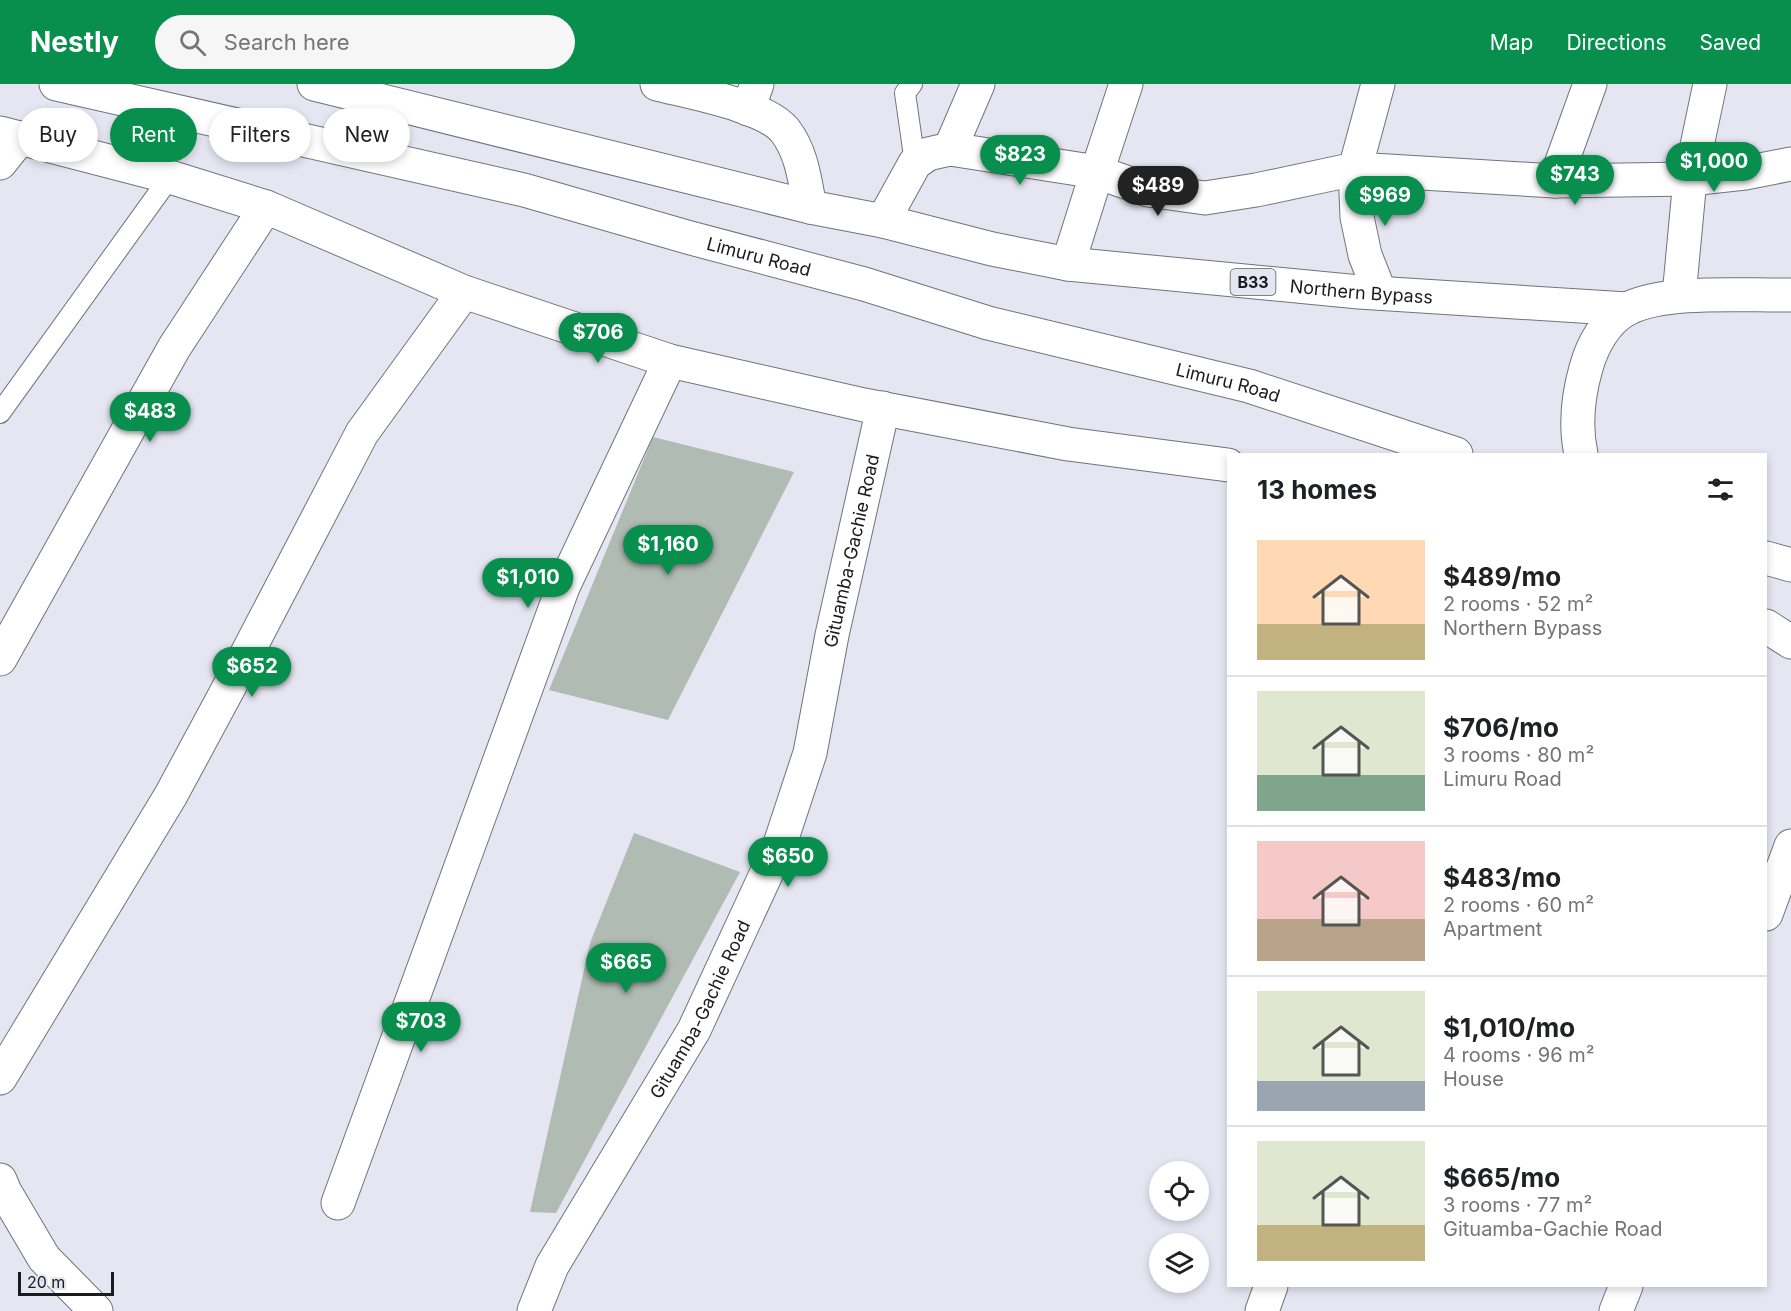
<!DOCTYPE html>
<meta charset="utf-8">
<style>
:root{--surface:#fff;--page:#f6f6f6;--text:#202124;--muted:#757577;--line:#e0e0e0;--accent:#088f4d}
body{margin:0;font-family:Inter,sans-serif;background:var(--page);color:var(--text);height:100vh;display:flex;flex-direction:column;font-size:22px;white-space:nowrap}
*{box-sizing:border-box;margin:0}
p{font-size:20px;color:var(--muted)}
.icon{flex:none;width:33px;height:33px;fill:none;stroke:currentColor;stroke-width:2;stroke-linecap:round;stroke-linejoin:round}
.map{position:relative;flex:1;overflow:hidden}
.side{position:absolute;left:1227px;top:369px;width:540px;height:834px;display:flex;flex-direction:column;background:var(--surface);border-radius:0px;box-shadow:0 3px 9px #0003}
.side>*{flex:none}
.top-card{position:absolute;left:18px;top:24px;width:570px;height:54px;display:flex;gap:12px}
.controls{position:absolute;left:1149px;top:1077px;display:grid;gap:12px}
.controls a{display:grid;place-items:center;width:60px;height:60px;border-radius:50%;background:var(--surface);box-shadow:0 3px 9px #0003;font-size:30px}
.scale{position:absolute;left:18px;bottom:15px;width:96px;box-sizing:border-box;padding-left:6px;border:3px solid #1a1b1f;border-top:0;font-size:16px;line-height:21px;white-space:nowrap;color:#1a1b1f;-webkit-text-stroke:4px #e5e6f2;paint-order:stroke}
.price{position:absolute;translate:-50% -51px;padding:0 14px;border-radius:21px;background:var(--accent);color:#fff;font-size:20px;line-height:39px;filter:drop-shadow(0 2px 3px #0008)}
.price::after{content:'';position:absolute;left:50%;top:36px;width:18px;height:14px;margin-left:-9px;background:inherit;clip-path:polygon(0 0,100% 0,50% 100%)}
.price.selected{background:#222;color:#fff}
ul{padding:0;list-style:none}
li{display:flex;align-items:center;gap:18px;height:150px;padding:0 30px}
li+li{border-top:2px solid var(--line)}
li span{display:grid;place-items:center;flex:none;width:168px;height:120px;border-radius:0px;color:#555}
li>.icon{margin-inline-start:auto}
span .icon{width:72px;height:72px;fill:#fffc;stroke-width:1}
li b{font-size:26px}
h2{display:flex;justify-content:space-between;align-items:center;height:72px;padding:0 30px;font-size:26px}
.tag{padding:0 21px;border-radius:27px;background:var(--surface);box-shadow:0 3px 9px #0003;font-size:21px;line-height:54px}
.tag.selected{background:var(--accent);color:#fff}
header{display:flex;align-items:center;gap:36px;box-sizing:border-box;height:84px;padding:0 30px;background:var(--accent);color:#fff}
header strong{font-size:28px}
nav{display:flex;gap:33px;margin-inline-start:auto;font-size:21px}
.search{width:420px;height:54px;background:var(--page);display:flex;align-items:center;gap:15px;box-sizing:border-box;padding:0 21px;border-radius:33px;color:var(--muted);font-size:22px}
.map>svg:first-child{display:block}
.building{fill:#b0bbb3}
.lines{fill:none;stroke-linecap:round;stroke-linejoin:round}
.service-casing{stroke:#72727d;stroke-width:22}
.minor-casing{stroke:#72727d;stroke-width:35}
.tertiary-casing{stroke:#72727d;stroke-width:35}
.trunk-casing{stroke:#72727d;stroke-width:35}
.service{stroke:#fff;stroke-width:20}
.minor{stroke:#fff;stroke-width:33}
.tertiary{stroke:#fff;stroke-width:33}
.trunk{stroke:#fff;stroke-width:33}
.labels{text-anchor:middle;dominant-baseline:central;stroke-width:4.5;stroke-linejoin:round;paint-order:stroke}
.shield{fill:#e5e6f2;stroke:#57585e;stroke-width:1.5}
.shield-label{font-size:16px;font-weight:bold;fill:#1a1b1f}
.street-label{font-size:18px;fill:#1a1b1f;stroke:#e5e6f2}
</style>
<header>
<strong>Nestly</strong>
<div class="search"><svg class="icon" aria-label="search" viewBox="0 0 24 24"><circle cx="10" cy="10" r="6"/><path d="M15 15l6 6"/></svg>Search here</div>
<nav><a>Map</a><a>Directions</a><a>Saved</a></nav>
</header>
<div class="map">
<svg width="1791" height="1227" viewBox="0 0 1791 1227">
<rect width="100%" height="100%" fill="#e5e6f2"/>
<g class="building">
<polygon points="653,353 794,388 668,636 549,606"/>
<polygon points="634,749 740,788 556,1129 530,1128 590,859"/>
</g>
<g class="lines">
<defs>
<g id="service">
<polyline points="912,0 905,9 915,79"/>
<polyline points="0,329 170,93"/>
</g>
<g id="minor">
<polyline points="1126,0 1097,88 1148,106 1205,114 1256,106 1355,85 1555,97 1690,95 1745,89 1791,80"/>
<polyline points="1378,0 1355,85 1357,133 1365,171 1380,209"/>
<polyline points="748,25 757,0"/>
<polyline points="950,65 978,0"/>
<polyline points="0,79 20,54"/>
<polyline points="1555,97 1590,0"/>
<polyline points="883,137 915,79 928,70 950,65 1097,88 1068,180"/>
<polyline points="1679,212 1690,95 1710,0"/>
<polyline points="1766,542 1791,558"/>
<polyline points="0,575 174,264 266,123"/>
<polyline points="1766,830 1791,762"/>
<polyline points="0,994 171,711 241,581 362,349 464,208"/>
<polyline points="0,1096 5,1108 44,1174 96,1227"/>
<polyline points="338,1119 563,503 670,277"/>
<path id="s1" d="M534 1227 552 1182 694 946 780 760 810 669 832 551 883 324"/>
<polyline points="1262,1227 1271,1202"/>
<polyline points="1616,1227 1626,1202"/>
</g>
<g id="tertiary">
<path d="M657 0C688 8 768 22 786 48 802 69 805 98 810 123"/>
<polyline points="0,49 170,93 266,123 464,208 670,277 864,321 1068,360 1228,381"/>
</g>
<g id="trunk">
<path id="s2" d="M56 0 524 106 687 153 864 200 988 239 1249 302 1456 370"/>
<path id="s3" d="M314 0 810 123 883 137 992 165 1068 180 1359 208 1627 225"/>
<path d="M1581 370C1575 342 1578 312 1586 284 1592 262 1605 237 1627 225 1666 205 1746 212 1791 211"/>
<polyline points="1766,474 1791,481"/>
</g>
</defs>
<use href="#service" class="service-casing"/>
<use href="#minor" class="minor-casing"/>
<use href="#tertiary" class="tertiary-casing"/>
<use href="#trunk" class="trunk-casing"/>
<use href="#service" class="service"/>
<use href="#minor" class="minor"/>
<use href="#tertiary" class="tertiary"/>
<use href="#trunk" class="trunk"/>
</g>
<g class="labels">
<rect class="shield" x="1230.5" y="185" width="45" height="26" rx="4.5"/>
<g class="shield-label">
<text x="1253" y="198">B33</text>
</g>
<g class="street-label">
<text stroke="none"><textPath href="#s2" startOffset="724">Limuru Road</textPath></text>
<text stroke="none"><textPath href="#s3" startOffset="1070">Northern Bypass</textPath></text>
<text stroke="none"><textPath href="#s2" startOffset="1210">Limuru Road</textPath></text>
<text stroke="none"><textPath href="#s1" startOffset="831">Gituamba-Gachie Road</textPath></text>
<text stroke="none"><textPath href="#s1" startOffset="345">Gituamba-Gachie Road</textPath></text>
</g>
</g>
</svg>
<div class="controls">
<a><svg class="icon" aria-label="locate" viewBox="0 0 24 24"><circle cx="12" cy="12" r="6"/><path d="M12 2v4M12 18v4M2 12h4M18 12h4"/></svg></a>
<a><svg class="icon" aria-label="layers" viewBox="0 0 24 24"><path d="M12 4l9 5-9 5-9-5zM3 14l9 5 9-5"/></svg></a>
</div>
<div class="scale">20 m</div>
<b class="price" style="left:1020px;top:102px">$823</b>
<b class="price" style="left:1714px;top:109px">$1,000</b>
<b class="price" style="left:1575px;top:122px">$743</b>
<b class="price selected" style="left:1158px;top:133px">$489</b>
<b class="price" style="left:1385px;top:143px">$969</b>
<b class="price" style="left:598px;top:280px">$706</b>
<b class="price" style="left:150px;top:359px">$483</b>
<b class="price" style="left:668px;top:492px">$1,160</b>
<b class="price" style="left:528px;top:525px">$1,010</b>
<b class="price" style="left:252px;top:614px">$652</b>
<b class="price" style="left:788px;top:804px">$650</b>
<b class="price" style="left:626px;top:910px">$665</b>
<b class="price" style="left:421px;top:969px">$703</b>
<div class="top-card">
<a class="tag">Buy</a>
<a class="tag selected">Rent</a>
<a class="tag">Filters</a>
<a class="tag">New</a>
</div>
<section class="side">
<h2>13 homes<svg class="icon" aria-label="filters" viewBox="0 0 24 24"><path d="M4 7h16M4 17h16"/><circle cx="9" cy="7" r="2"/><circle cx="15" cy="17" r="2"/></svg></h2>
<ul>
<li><span style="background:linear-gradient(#ffd9b3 70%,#c2b280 0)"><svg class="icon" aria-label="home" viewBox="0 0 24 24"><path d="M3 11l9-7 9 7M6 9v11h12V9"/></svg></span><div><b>$489/mo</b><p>2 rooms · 52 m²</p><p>Northern Bypass</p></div></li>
<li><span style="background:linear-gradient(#dfe7d0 70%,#7fa58c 0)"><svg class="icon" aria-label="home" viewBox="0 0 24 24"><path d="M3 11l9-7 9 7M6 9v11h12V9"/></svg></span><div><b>$706/mo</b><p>3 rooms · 80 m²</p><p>Limuru Road</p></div></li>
<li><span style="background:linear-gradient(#f6c9c9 65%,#b9a48a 0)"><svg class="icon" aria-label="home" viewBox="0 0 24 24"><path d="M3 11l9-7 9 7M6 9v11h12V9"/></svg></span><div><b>$483/mo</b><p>2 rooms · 60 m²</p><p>Apartment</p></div></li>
<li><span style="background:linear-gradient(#dfe7d0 75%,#9aa5b1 0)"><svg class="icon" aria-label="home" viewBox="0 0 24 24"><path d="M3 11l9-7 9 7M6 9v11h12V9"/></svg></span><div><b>$1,010/mo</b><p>4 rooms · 96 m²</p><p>House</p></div></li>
<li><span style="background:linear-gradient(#dfe7d0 70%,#c2b280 0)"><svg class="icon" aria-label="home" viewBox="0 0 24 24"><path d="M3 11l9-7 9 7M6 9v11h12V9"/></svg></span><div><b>$665/mo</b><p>3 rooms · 77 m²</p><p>Gituamba-Gachie Road</p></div></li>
</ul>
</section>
</div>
